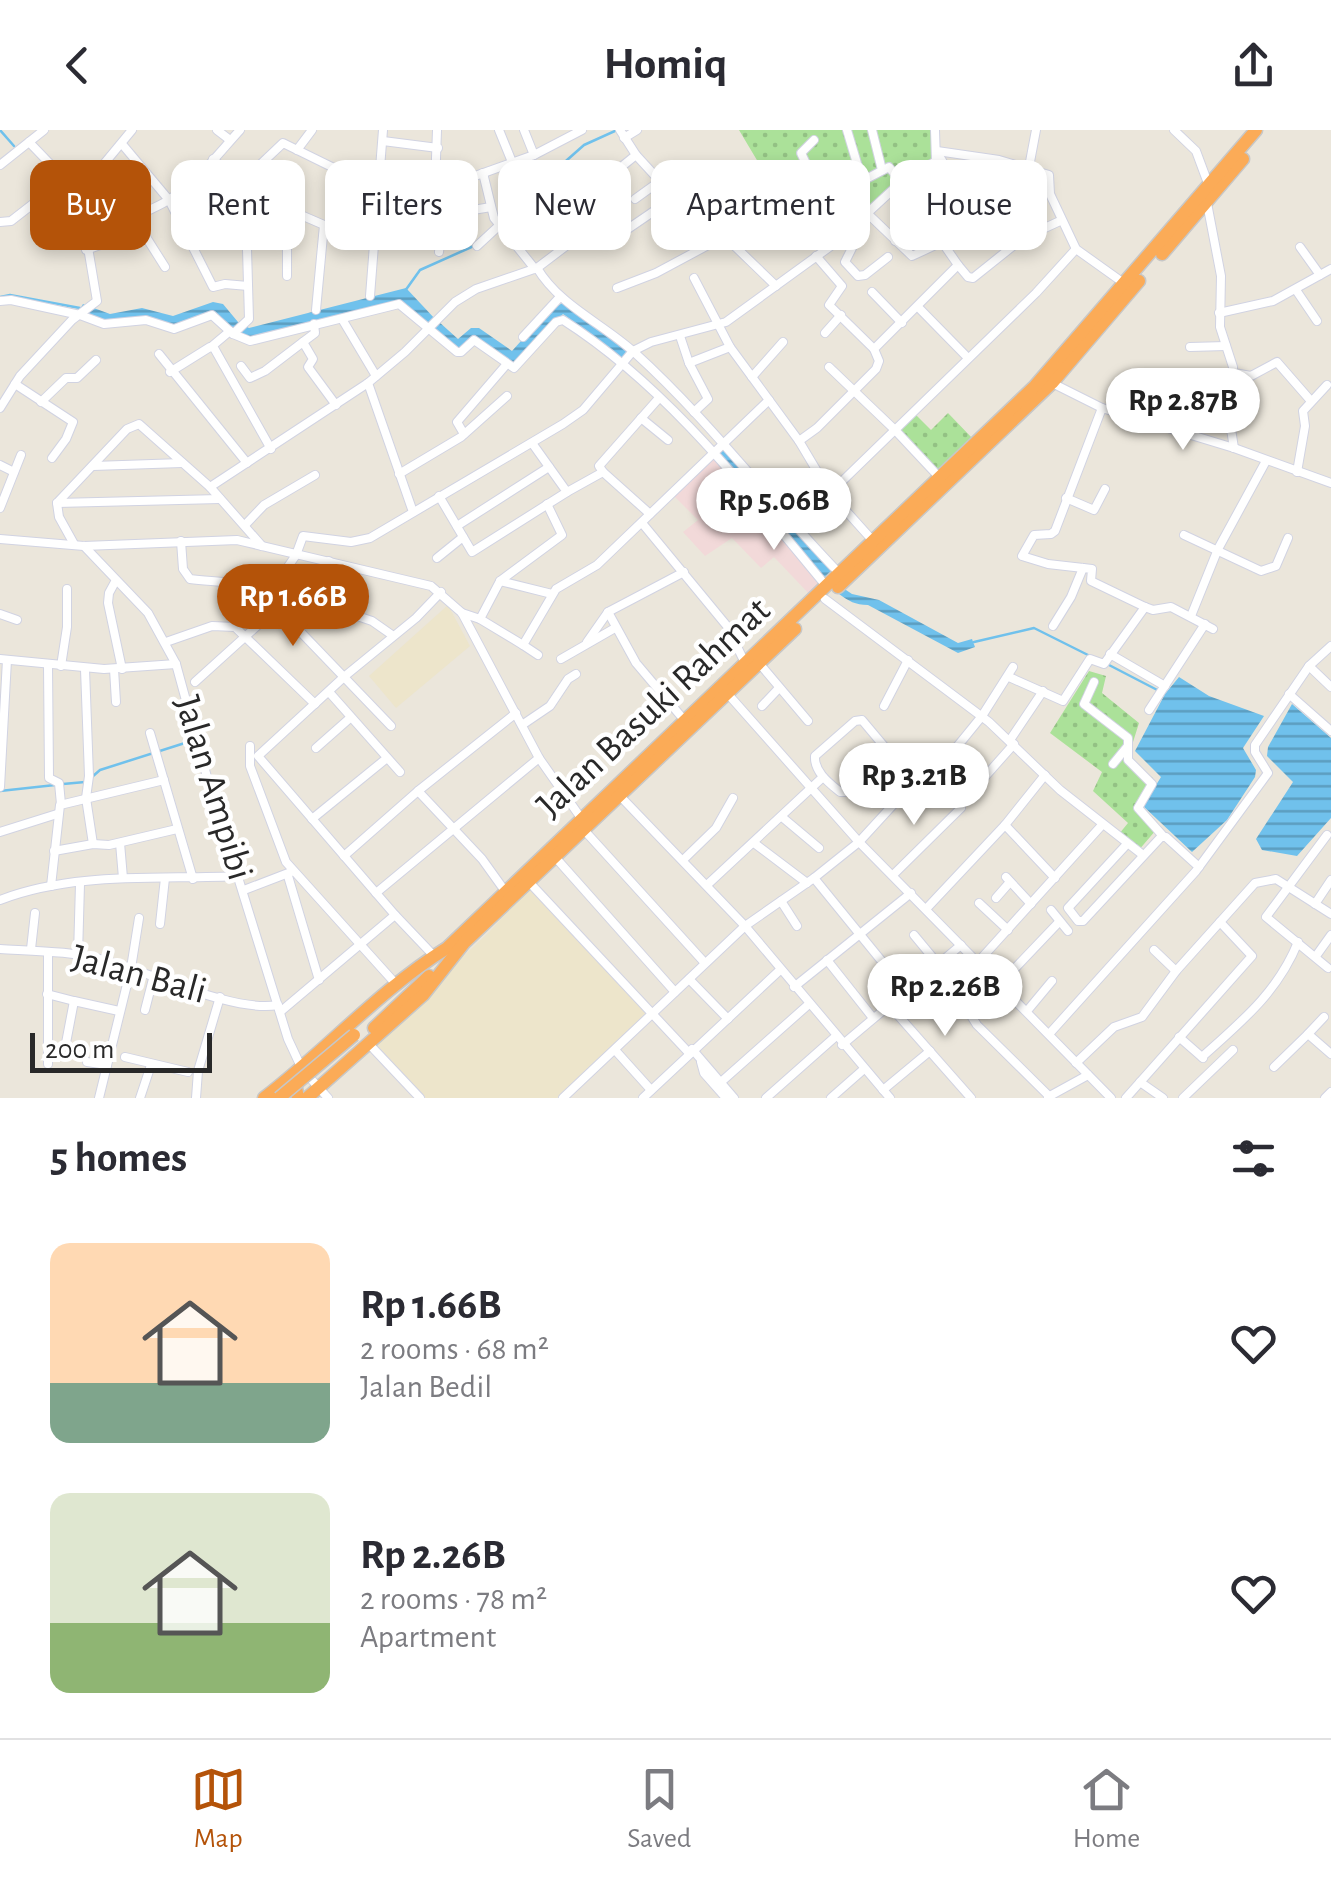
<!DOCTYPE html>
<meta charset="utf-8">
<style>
:root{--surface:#fff;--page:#f2f2f3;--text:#2b2b33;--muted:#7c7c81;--line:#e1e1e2;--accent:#b45309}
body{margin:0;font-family:"Alegreya Sans",sans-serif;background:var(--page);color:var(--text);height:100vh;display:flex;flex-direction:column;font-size:38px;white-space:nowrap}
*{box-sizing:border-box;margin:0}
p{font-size:32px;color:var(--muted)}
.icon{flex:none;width:55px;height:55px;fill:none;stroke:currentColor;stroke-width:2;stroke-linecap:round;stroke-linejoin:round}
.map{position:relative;height:968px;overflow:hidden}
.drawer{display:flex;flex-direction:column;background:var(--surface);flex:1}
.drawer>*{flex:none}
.top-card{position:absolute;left:30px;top:30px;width:1272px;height:90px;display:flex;gap:20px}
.scale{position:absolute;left:30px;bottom:25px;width:182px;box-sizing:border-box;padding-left:10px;border:5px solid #292929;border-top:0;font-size:28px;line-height:35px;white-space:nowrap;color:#292929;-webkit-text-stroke:8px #fff;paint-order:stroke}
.price{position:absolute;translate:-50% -85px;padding:0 22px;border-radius:35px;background:#fff;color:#222;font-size:32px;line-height:65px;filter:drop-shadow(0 2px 5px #0008)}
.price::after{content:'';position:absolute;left:50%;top:60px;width:30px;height:22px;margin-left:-15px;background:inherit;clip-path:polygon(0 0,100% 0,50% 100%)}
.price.selected{background:var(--accent);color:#fff}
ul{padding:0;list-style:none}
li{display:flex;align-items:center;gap:30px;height:250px;padding:0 50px}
li span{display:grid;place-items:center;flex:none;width:280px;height:200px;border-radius:20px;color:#555}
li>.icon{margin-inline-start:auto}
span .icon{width:120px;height:120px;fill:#fffc;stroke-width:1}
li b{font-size:42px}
h2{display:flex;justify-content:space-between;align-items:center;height:120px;padding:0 50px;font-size:42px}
.tag{padding:0 35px;border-radius:20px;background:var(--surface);box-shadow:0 5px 15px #0003;font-size:35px;line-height:90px}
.tag.selected{background:var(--accent);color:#fff}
header{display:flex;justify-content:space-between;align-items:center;height:130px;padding:0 50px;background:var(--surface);font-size:45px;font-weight:700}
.tab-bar{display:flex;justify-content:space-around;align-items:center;height:140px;border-top:2px solid var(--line);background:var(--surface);font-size:28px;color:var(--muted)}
.tab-bar a{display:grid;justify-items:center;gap:5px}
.tab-bar .selected{color:var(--accent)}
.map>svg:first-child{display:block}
.education{fill:#ede5cb}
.medical{fill:#f2d9d9}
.grass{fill:url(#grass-dots)}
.water{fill:url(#water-rules)}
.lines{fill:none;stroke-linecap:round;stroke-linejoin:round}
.stream{stroke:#70c1ec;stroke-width:2.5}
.minor-casing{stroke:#d1d3e2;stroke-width:10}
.highway-casing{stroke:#c7c7c7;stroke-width:15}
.minor{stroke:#fff;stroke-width:8}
.highway{stroke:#fbab57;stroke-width:12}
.highway-bridge-casing{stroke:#c7c7c7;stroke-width:15;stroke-linecap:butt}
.highway-bridge{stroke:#fbab57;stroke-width:12}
.labels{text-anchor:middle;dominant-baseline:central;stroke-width:9;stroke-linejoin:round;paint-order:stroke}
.street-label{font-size:38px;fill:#292929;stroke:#fff}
</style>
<header><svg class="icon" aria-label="back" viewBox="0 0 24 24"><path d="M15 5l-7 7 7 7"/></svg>Homiq<svg class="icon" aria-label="share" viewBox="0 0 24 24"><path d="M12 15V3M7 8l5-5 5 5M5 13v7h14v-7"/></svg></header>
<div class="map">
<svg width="1331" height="968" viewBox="0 0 1331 968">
<defs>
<pattern id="grass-dots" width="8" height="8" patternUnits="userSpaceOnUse" patternTransform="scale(2.5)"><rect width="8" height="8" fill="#abe199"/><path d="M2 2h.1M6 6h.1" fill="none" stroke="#93c184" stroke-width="1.8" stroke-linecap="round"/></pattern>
<pattern id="water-rules" width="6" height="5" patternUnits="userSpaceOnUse" patternTransform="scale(2.5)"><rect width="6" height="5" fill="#70c1ec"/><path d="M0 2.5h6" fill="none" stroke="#5c9dbf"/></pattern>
</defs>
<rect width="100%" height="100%" fill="#ebe6db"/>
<g class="education">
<polygon points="448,475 470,516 396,578 369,546"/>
<polygon points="529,758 648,885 557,968 426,968 373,911 489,802"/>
</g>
<polygon class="medical" points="713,327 825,456 812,467 774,427 761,438 732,408 705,426 683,402 698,390 673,365"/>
<g class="grass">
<polygon points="739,0 934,0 936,30 902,50 836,109 794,75 783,74"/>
<polygon points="914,283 931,300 948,283 974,310 941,342 898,299"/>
<polygon points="1089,541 1106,546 1102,563 1139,593 1128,628 1153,648 1135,677 1156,700 1138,721 1119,704 1128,693 1093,661 1102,642 1050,603"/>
</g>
<g class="water">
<polygon points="406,158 436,190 430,197 401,171 251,210 228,196 216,183 170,197 157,191 105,193 78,182 83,174 110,184 142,178 173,186 213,172 223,174 238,192 249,198"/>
<polygon points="564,172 630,222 623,229 563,184 512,235 476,209 460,220 431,199 438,191 458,209 471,198 479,198 512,221 546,183"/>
<polygon points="723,315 834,445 827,451 716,323"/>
<path d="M843 458 852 464 879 470 958 513 972 509 975 517 958 523 868 475C855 475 849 471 839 464Z"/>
<polygon points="1179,547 1209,566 1264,586 1243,618 1256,640 1255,647 1227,690 1192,722 1143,676 1161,647 1135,621 1165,564"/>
<polygon points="1292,574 1331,608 1331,688 1297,726 1262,720 1256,709 1293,652 1267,626 1268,617"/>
</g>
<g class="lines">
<g class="stream">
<polyline points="0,0 14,16"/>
<polyline points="558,38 584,15 617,0"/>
<polyline points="405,161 420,140 476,115"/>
<polyline points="0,167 10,165 80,178"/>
<polyline points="974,512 1034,498 1088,525"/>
<polyline points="1109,535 1165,564"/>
<polyline points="92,647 100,640 188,612"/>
<polyline points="63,654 85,652"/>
<polyline points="0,661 55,655"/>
</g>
<defs>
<g id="minor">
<polyline points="217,0 230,10"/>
<polyline points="499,0 512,32"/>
<polyline points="524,0 534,25"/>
<polyline points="620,0 636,25 679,72"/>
<polyline points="847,0 862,50"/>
<polyline points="872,0 882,40"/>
<polyline points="1174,0 1196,21 1209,56"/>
<polyline points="624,8 637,0"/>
<polyline points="383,11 438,18"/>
<polyline points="122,14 169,70 213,157 225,154 248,156"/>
<polyline points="297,20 312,0"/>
<polyline points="937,21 999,30 1049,45 1050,64 1076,119 1125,154"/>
<polyline points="938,24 966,70 980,71 986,87 942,112"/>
<polyline points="213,29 236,50 245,49"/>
<polyline points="0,35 44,0"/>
<polyline points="1029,37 1036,0"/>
<polyline points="483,43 494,88 535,139"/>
<polyline points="610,46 636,25"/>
<polyline points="435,56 437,0"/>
<polyline points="847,59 889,37 901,52"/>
<polyline points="378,60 447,56 534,25 582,0"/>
<polyline points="79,64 132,0"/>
<polyline points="635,69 660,51"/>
<polyline points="687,70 776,156"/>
<polyline points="980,71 1002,60"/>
<polyline points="1207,73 1221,146 1220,197 1233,237 1230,293 1234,318"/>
<polyline points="246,76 294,82 324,95 316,180"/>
<polyline points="790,77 803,67 811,44 801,23 814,10"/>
<polyline points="443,85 491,77"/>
<polyline points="134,88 165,137"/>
<polyline points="771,89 790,77 835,113"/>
<polyline points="0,92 11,91 65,49"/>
<polyline points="565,96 576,108"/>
<polyline points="844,106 852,118 845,132 858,146 865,145 888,127"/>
<polyline points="247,111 287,113 287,146"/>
<polyline points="895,111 913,94"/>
<polyline points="477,116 558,41"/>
<polyline points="1300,117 1320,145"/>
<path d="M86 120 120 108C124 86 153 81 170 69 197 52 218 24 240 0"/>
<polyline points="439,122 447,56"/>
<polyline points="816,126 842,156 829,175 874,219"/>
<polyline points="958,135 968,147 973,148 1023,108 1060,91"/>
<path d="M537 138C560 176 602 193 635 223 710 291 770 372 840 444"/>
<polyline points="694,148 730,217 799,311 830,363 874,412"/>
<polyline points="617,158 656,143 725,106"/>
<polyline points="1296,160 1317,191"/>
<polyline points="872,162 902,193"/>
<polyline points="370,166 383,0"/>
<path d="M0 171 11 170 80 185 104 194 146 190 174 199 212 185 233 204 250 211 399 174 457 222H461L474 210 514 238 556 192 563 190C668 257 748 362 827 457"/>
<polyline points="918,177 968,228"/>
<polyline points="1219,183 1273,171 1331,139"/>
<polyline points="342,189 376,246"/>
<polyline points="314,194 315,203 303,212 313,229 308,237 336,275"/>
<polyline points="825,203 841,185"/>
<polyline points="233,204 249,189 245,49 283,13 336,39 379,46"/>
<polyline points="680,206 689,233 708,269 694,282"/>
<polyline points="523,207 559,168"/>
<polyline points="211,217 230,201"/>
<polyline points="1190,217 1226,216"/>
<polyline points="159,224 247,333"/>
<polyline points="689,233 730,217"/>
<polyline points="241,236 250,248 265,241 303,212"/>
<polyline points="829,237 895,300 940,348"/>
<polyline points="170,242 210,217 214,218 271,319"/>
<polyline points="1234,243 1251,246 1277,232 1311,271"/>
<polyline points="752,247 783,212"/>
<polyline points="368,253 413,382"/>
<polyline points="1052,253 1102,278 1234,318 1331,353"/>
<polyline points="15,254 73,292 66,309 52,328"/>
<polyline points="41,272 66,248 77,248 96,230"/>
<polyline points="0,278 20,246 72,190 97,171 79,64 29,12"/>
<polyline points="1102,278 1055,401 1051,404 1034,405 1022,426 1048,434 1092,439 1091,451 1145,477 1153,480 1171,477 1213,499"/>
<polyline points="641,288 668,310"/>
<polyline points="464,304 457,292 506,235"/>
<polyline points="799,311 817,298 876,239 879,231 874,219 958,135 942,112 912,126 869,85"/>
<polyline points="0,335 14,342"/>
<polyline points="93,336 182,333"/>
<polyline points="603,342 650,384"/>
<polyline points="1297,342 1305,296 1303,281 1327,255"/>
<polyline points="399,344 461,307 507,266"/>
<polyline points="210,357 368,253 405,222 455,172 476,159 537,138 595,94 619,105 657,79 687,70 719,50"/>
<polyline points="567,362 603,342 599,336 659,268"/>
<polyline points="830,363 1036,163 1076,119"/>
<polyline points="439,366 472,422 567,362 532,313"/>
<polyline points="1066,368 1094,380 1105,359"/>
<polyline points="57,373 220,369"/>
<polyline points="0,378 21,325"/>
<polyline points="642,393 727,496 745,533"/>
<polyline points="245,395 264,375 315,345"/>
<polyline points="457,396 549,337"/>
<polyline points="1184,405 1261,441 1276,436 1288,408"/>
<polyline points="0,409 84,416 237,410 431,456 462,483 539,628 581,688"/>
<path d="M181 411 183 439 190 449C218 453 242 449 267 467L391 596"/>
<polyline points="74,414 59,387 57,373 127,299 139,294 210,357 262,416"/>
<polyline points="84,416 148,483 176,534 207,647 288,909 302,939 328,968"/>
<polyline points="437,428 463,407"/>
<polyline points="329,431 320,465 322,474 372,491 392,505"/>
<polyline points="500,451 552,464"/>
<polyline points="115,452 109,463 108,473 122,539"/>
<polyline points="267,467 296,425 303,406 351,412 370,408 563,294 583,280 633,221 651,212 726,192 835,113 901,52 936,31 935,0"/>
<polyline points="825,469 989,592 1060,660 1143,725"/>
<polyline points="608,482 636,533 685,591"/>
<polyline points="462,483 480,489 523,515"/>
<polyline points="0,484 17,490"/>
<polyline points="1191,486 1218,419 1266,331"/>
<polyline points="480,489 500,451 562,405 547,374"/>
<polyline points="1053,496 1071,467 1083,438"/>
<polyline points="166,512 212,496 235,497 315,574"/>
<polyline points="587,512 608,482 684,442"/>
<polyline points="1110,524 1165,556"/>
<polyline points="538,525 523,515 556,459 597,435 769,270"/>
<polyline points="0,529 104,539 176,534"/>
<polyline points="561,529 615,498"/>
<polyline points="759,533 808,591"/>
<polyline points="48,535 49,648 59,653 61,674"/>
<polyline points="61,536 67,497 67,459"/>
<polyline points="1309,536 1331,557"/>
<polyline points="85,539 89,646 86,668 93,714"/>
<polyline points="114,539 116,572"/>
<polyline points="1009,547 1063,571 1090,529 1104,534 1145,477"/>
<polyline points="195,552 278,477"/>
<polyline points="1094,552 1084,574 1128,608 1128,630 1152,654 1138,678 1163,706"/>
<polyline points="329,562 400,642"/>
<polyline points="727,563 859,712 1111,968"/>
<polyline points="1289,564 1331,601"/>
<polyline points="762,576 779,558"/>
<polyline points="884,576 908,530"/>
<polyline points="1149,580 1205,494"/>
<path d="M862 590 888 621 845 662H840C829 653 814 642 815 626L855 591Z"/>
<polyline points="522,595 550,576 568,549 576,544"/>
<polyline points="150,603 193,749"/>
<polyline points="1010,610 1043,561"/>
<polyline points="250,616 250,636 286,732 395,853"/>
<polyline points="316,618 350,588"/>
<polyline points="1113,634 1127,617"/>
<polyline points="0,657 7,530"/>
<polyline points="418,661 482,729 505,761"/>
<polyline points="620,666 745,796 890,968"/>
<polyline points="967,667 1014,614"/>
<polyline points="782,687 819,718"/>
<polyline points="312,689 387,628"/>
<polyline points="1005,695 1055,748"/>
<polyline points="584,700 704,832"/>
<polyline points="0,702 57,684"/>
<polyline points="1327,705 1266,787 1328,838"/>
<polyline points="120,713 123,748"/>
<polyline points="754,713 807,753"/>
<polyline points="1127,714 1068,778 1078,791 1083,791 1161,707 1166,707 1199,737"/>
<polyline points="54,721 93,714 109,715 177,699"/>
<polyline points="344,726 418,661 516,583"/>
<polyline points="555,727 675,862"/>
<polyline points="683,730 716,698 733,668"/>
<polyline points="893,745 961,678"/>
<polyline points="288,746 319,850"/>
<polyline points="1006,747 1031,774"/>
<polyline points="814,748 906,861"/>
<polyline points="529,752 689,923"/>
<polyline points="707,755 823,647"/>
<polyline points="51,756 60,675 164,650"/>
<polyline points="244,760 291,742"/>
<polyline points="376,763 539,628"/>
<polyline points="996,768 1010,752"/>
<path d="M0 770C75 741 161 750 240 746"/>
<polyline points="781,771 797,796"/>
<polyline points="979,773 1008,800"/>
<polyline points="1315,774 1331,750"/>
<polyline points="926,779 1005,695 1045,645"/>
<polyline points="1051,780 1068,801"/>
<polyline points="160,794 165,748"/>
<polyline points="914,805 938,834 977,895 1049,966"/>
<path d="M0 819C36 821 73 821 107 831 152 843 234 883 278 875"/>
<polyline points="31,819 35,783"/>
<polyline points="1154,820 1176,841"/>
<polyline points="78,825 80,754"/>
<polyline points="434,826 395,785 258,626 345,546 416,488 441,462"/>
<polyline points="1316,826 1331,805"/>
<polyline points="827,830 873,888"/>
<polyline points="978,832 1102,695"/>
<polyline points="689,849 728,889"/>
<polyline points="999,855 1059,792"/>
<polyline points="794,857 911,763"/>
<polyline points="47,864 74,871"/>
<polyline points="889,875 971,968"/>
<polyline points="145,880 154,845"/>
<polyline points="1027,881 1052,851"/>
<polyline points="280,882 395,785"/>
<polyline points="1050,903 1196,741 1268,643 1255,622 1255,615 1309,536 1331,516"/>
<polyline points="1308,904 1324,887"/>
<polyline points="1179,907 1203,928"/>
<polyline points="66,913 74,871 119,881"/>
<polyline points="369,914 420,968"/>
<polyline points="842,915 961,815"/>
<polyline points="692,919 734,968"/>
<polyline points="615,920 651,960"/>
<polyline points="125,927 188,942"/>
<path d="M1202 927C1241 892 1278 862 1298 812"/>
<polyline points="87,932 107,935"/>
<polyline points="701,932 704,943 726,968"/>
<polyline points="1076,933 1114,897 1142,887 1176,841 1255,753 1276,749 1331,784"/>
<polyline points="48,934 48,822"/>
<polyline points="1274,937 1308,904 1331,924"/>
<polyline points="721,952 809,874"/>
<polyline points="1140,952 1163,968"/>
<polyline points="883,960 930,921"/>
<polyline points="1048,967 1088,945"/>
<polyline points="99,968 131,838 139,788"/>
<polyline points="140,968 151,935"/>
<polyline points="196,968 198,941 220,867"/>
<polyline points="563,968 745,796 814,748 859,712 935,629 947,629 982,586 1013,537"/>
<polyline points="643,968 780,840"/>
<polyline points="766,968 835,907"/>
<polyline points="831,968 864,939"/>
<polyline points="1126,968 1252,826 1220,792"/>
<polyline points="1183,968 1233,920"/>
<polyline points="1325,968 1331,962"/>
</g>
<g id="highway">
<polyline points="1162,124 1243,29"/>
<polyline points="838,457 1052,253 1139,151"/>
<polyline points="374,898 429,846"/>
<polyline points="283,958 296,958 298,968"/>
<path d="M264 968C327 920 379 860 447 818L1035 256 1256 0"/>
<polyline points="307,968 423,865 464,813 795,499"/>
</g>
</defs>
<use href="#minor" class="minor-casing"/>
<use href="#highway" class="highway-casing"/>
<use href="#minor" class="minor"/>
<use href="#highway" class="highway"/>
<defs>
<polyline id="highway-bridge" points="279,968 354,905"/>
</defs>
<use href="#highway-bridge" class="highway-bridge-casing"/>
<use href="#highway-bridge" class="highway-bridge"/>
</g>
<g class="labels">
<g class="street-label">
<text transform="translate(654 578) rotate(-43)">Jalan Basuki Rahmat</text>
<text transform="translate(213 658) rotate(73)">Jalan Ampibi</text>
<text transform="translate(139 845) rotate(15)">Jalan Bali</text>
</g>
</g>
</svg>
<div class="scale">200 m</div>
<b class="price" style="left:1183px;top:323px">Rp 2.87B</b>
<b class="price" style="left:774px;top:423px">Rp 5.06B</b>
<b class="price selected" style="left:293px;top:519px">Rp 1.66B</b>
<b class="price" style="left:914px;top:698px">Rp 3.21B</b>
<b class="price" style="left:945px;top:909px">Rp 2.26B</b>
<div class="top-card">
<a class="tag selected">Buy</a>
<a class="tag">Rent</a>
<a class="tag">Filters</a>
<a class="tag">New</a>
<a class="tag">Apartment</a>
<a class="tag">House</a>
</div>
</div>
<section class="drawer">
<h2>5 homes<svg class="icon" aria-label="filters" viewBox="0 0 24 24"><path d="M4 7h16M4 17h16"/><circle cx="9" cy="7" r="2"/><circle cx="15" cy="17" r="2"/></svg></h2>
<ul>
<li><span style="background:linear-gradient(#ffd9b3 70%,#7fa58c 0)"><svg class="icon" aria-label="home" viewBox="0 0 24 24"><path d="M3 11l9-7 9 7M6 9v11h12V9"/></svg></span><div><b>Rp 1.66B</b><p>2 rooms · 68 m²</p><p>Jalan Bedil</p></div><svg class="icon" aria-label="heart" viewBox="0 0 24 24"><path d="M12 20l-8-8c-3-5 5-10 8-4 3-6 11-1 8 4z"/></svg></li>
<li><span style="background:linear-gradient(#dfe7d0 65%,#8fb573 0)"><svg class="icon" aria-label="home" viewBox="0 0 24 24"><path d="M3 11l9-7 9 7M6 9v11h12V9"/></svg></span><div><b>Rp 2.26B</b><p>2 rooms · 78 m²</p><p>Apartment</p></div><svg class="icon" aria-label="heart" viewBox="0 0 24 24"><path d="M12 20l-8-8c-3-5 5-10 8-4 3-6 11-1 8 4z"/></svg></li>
</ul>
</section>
<nav class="tab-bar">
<a class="selected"><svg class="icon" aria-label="map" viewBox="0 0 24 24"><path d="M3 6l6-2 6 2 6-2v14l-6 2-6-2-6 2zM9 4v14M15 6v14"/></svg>Map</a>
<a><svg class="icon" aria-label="saved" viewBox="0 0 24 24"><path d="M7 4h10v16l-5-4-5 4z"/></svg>Saved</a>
<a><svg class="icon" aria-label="home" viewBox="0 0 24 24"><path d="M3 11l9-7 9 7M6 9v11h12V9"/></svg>Home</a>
</nav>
